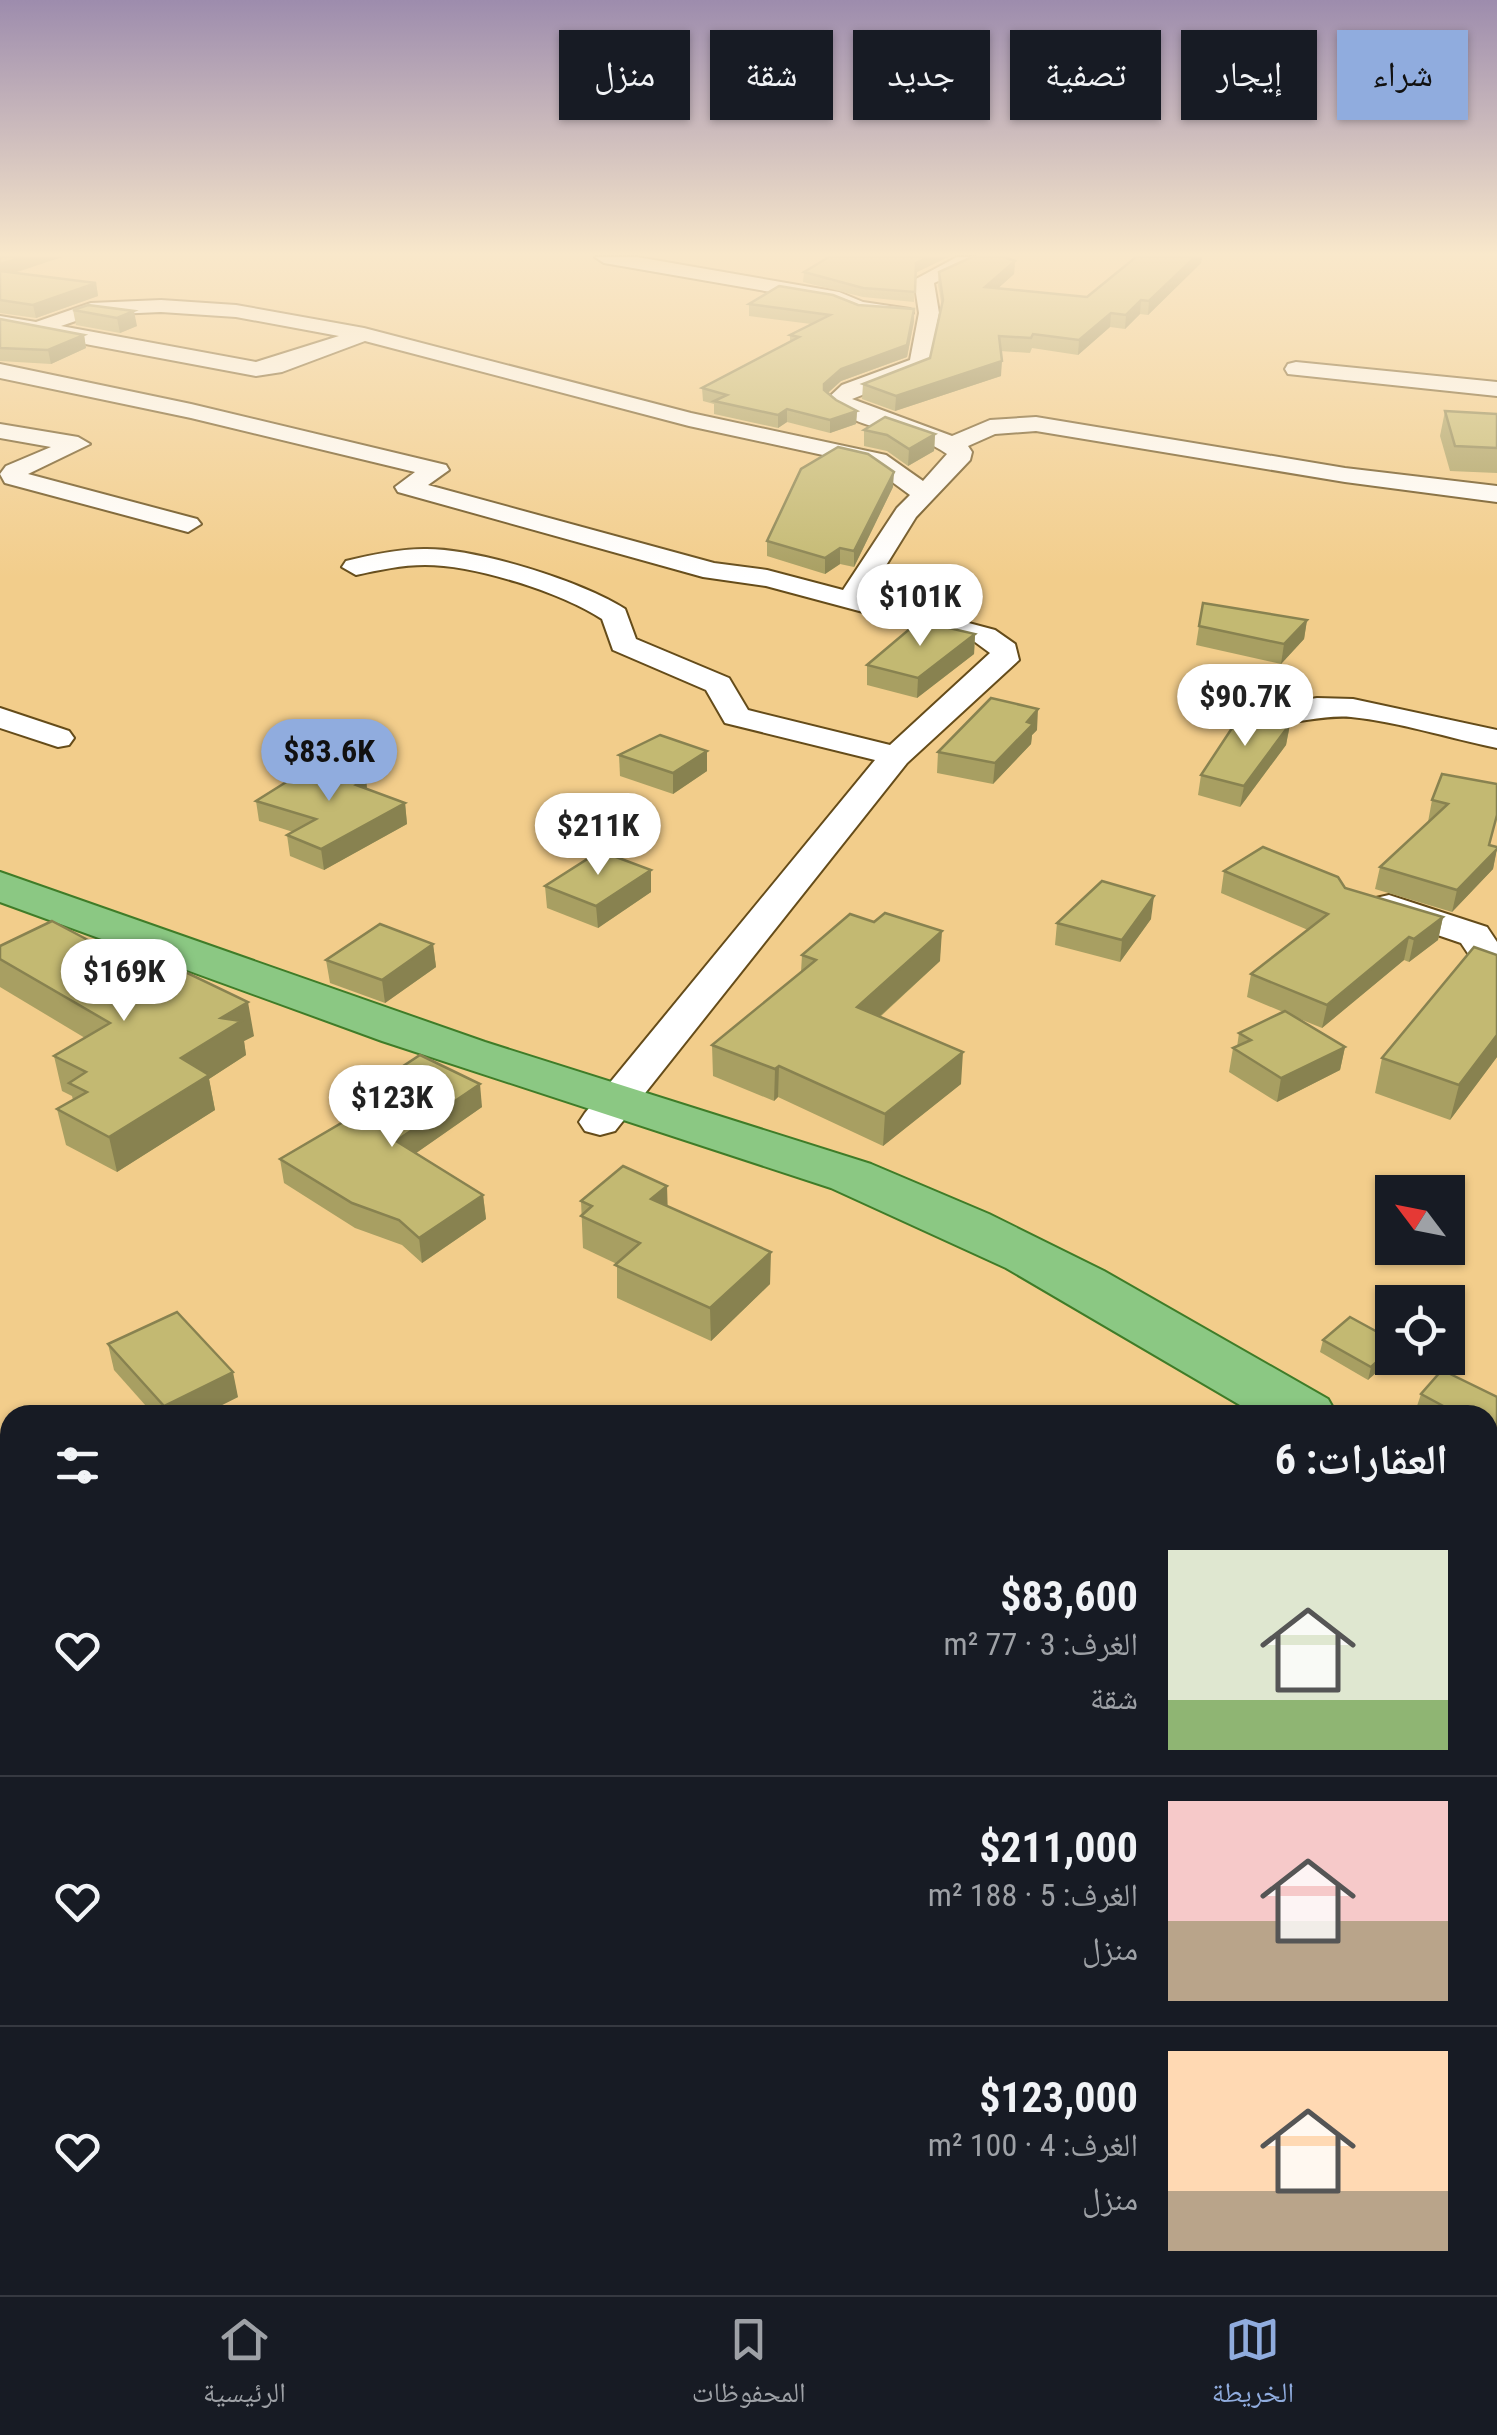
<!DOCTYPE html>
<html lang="ar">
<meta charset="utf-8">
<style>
:root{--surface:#171b24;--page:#20242c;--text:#f1f3f6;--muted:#9ea1a6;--line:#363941;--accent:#90acde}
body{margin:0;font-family:"Roboto Condensed","Noto Naskh Arabic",sans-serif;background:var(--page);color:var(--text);direction:rtl;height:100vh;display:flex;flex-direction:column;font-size:38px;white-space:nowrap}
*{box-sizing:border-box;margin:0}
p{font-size:32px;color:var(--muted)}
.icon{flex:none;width:55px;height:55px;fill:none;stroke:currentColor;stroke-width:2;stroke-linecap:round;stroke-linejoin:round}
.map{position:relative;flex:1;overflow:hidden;direction:ltr}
.side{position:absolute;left:0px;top:1405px;width:1498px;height:890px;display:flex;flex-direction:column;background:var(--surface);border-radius:30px 30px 0 0;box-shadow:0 2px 8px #0004;direction:rtl}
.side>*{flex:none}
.hud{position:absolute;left:30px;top:30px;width:1438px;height:90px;direction:rtl;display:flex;gap:20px}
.needle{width:65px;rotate:302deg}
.fabs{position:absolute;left:1375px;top:1175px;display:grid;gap:20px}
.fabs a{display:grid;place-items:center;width:90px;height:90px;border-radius:0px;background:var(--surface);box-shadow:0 2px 8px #0004;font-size:50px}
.price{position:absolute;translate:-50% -85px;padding:0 22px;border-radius:35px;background:#fff;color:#222;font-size:32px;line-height:65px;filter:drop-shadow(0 2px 5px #0008)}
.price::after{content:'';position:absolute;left:50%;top:60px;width:30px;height:22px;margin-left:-15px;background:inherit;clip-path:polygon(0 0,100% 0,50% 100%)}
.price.current{background:var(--accent);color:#111}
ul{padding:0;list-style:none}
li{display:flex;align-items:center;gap:30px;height:250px;padding:0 50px}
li+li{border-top:2px solid var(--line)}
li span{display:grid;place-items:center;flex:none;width:280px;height:200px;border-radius:0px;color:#555}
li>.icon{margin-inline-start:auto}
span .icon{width:120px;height:120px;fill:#fffc;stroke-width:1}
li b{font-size:42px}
h2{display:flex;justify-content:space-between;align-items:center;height:120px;padding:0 50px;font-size:42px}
.pill{padding:0 35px;border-radius:0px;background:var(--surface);box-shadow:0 2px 8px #0004;font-size:35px;line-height:90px}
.pill.current{background:var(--accent);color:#111}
.menu{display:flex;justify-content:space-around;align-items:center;height:140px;border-top:2px solid var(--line);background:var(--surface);font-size:28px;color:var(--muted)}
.menu a{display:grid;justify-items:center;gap:5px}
.menu .current{color:var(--accent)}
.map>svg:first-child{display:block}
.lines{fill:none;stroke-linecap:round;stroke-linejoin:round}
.minor-casing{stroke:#654c1a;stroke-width:4}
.major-casing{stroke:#3f7c28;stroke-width:4}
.minor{fill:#fff;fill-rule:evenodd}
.major{fill:#8bc883;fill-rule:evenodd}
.wall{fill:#a89f62}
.shaded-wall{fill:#888250}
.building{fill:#c3b972;stroke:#888250;stroke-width:2.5}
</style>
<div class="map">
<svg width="1497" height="2295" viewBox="0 0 1497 2295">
<rect width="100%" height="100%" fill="#f2cd8b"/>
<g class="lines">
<defs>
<g id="minor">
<path d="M595 257H637L839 292 863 302 910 309 913 313C896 328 853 312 834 303L604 263Z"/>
<path d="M957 257H975L972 266 934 283 939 313 928 369 852 399 952 436 990 420 1036 417 1345 468 1497 486V502L1345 482 1036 431 995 434 968 446 972 452 970 460 916 517 867 596 995 630 1015 644 1019 660 907 763 615 1131 600 1135 585 1131 579 1122 585 1113 875 760 725 723 706 690 613 650 602 619C560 592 475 565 425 565 402 565 379 570 356 575L342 567 346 561C371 555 398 549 424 549 476 548 581 581 625 609L636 639 729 678 748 710 890 745 990 653 975 642 766 586 703 577 398 492 395 487 415 472 191 418 0 378V364L191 404 446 465 449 470 428 485 714 563 767 570 843 590 897 508 910 495 869 465 689 426 365 341 282 372 256 376 0 328V316L36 322 91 303 161 300 236 305 364 328 691 413 886 455 923 481 947 454C912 428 854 433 826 400L842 385 910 360 919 313 914 280ZM161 312 236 317 339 336 256 362 61 326 93 315Z"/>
<polygon points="1296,362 1497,382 1497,396 1288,374 1285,369 1288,364"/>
<polygon points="0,424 78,437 90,444 28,474 197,519 201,524 188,532 5,483 0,474 6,466 51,447 0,438"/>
<path d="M1317 698 1353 699 1497 730V748C1449 738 1399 722 1351 717 1320 714 1286 728 1257 721L1253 714 1257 707Z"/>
<polygon points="0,708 69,731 74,738 69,745 58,747 0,728"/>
<polygon points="1389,895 1487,927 1497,942 1497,979 1483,976 1461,943 1376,914 1371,906 1376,898"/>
</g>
<g id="major">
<polygon points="0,872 485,1042 871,1164 989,1214 1104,1271 1328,1399 1337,1415 1257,1415 1006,1268 831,1188 382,1041 0,902"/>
<polygon points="1488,1503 1497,1505 1497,1560 1488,1557"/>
</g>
</defs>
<use href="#minor" class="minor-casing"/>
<use href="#major" class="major-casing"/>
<use href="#minor" class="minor"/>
<use href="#major" class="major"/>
</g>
<g class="wall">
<polygon points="0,257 62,257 15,273 96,283 98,296 36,318 0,313"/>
<polygon points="829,257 948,257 915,273 914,302 863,297 803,282 804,272"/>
<polygon points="1136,257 1202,257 1201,263 1148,315 1140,314 1125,329 1110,327 1078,355 1032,348 1030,353 1000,351 1001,376 895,411 862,399 863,384 930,358 942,307 938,285 939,272 1015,261 1014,274 998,288 1087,297"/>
<polygon points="749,304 858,305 914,309 914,321 907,357 841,381 828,393 836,400 857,411 856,424 830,433 787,422 778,428 714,414 714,404 703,401 702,388 790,342 790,335 811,324 749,316"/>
<polygon points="88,305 137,326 120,333 76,325 73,310"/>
<polygon points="0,319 84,335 86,348 51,364 0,361"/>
<polygon points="1445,411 1497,414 1497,473 1450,471 1440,436"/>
<polygon points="864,430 935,434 934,451 908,466 887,451 864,446"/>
<polygon points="893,487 854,567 840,564 825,574 767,556 767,541"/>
<polygon points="1307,620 1304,639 1281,664 1196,645 1199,626"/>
<polygon points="975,634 974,654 917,698 867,685 867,665"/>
<polygon points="1290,724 1286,745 1240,807 1198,795 1201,775"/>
<polygon points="1037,730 1032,735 1031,744 993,784 937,773 938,752"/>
<polygon points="707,751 707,771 673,794 620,776 619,755"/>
<polygon points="1442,774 1490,845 1497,847 1493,869 1452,912 1375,889 1380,867 1428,822 1432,800"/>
<polygon points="366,779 367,789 405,803 407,824 324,870 290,856 287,835 293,832 259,821 256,801"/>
<polygon points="1224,871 1345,888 1443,917 1438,940 1409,962 1404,960 1322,1028 1295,1017 1345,1047 1340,1070 1277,1102 1229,1072 1233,1048 1237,1047 1239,1033 1283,1012 1247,997 1251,974 1308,930 1221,893"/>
<polygon points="545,886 651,892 598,928 547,908"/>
<polygon points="1151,919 1120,962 1055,945 1057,923"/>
<polygon points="433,944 436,967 385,1003 330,983 326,960"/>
<polygon points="0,946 254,1036 244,1041 246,1055 209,1079 215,1110 117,1172 66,1145 57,1109 73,1100 72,1096 62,1091 54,1056 85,1038 0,987"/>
<polygon points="802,955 940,961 880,1017 961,1084 883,1146 778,1097 774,1101 713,1076 712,1045 801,972"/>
<polygon points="1497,955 1497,1057 1450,1120 1375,1093 1382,1058"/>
<polygon points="356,1097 482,1107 416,1153 483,1195 486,1219 422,1263 402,1245 355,1228 284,1183 280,1159 358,1113"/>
<polygon points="581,1201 667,1206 770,1284 711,1341 617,1298 617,1264 583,1248"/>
<polygon points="1323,1340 1392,1340 1368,1380 1320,1352"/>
<polygon points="108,1344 238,1397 202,1415 154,1415 114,1370"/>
<polygon points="1421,1394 1497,1397 1497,1450 1488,1445 1488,1415 1433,1415 1417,1406"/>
</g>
<g class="shaded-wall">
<polygon points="23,257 62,257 6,275 0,281 0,264"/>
<polygon points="929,257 948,257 915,273 916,263"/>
<polygon points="1195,257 1202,257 1201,263 1148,315 1149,301"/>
<polygon points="1015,261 1014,274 984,301 985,287"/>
<polygon points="96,283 98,296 36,318 33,305"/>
<polygon points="1141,300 1140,314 1125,329 1126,315"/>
<polygon points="914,309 914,321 907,357 841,381 823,397 824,384"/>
<polygon points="134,311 137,326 120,333 117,318"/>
<polygon points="1111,313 1110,327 1078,355 1079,340"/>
<polygon points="84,335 86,348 51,364 48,350"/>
<polygon points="1002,361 1001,376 895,411 896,396"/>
<polygon points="787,409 787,422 778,428 778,415"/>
<polygon points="857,411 856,424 830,433 830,420"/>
<polygon points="935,434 934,451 908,466 909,449"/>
<polygon points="894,472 893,487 854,567 854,551"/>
<polygon points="840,548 840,564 825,574 825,558"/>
<polygon points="1307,620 1304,639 1281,664 1284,644"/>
<polygon points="975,634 974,654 917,698 918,678"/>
<polygon points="1038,709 1037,730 1032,735 1031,744 993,784 995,763"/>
<polygon points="1290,724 1286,745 1240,807 1244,786"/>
<polygon points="707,751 707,771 673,794 673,773"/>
<polygon points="366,779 368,799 356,785"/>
<polygon points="405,803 407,824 324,870 321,849"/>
<polygon points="1497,815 1485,861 1497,849 1493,869 1452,912 1457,890"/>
<polygon points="651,870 651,892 598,928 596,906"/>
<polygon points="1154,896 1151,919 1120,962 1122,940"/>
<polygon points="1443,917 1438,940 1409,962 1414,939"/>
<polygon points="942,931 940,961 856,1038 857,1007"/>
<polygon points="1409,937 1404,960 1322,1028 1327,1005"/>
<polygon points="433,944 436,967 385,1003 382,980"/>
<polygon points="248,1002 254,1036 244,1041 246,1055 209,1079 215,1110 117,1172 109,1137 181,1058 221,1018"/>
<polygon points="1497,1035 1497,1057 1450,1120 1459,1085"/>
<polygon points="1345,1047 1340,1070 1277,1102 1281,1078"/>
<polygon points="963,1052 961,1084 883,1146 885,1114"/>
<polygon points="779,1066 778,1097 774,1101 775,1069"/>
<polygon points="480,1084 482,1107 399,1165 396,1141"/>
<polygon points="667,1186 668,1218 651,1199"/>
<polygon points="483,1195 486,1219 422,1263 419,1238"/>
<polygon points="771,1252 770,1284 711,1341 710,1308"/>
<polygon points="1392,1348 1393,1358 1368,1380 1371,1367"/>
<polygon points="233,1372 238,1397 202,1415 166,1415 164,1406"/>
<polygon points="10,1574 10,1680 0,1686 0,1580"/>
<polygon points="1497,1780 1497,1788 1488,1799 1491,1787"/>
<polygon points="0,2122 10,2147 10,2160 0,2197"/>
</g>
<g class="building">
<polygon points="0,257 23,257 0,264"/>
<polygon points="829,257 929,257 916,263 915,292 863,288 804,272"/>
<polygon points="972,257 1004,257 1015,261 985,287 1087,297 1136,257 1195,257 1149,301 1141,300 1126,315 1111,313 1079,340 1033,334 1031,338 999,336 1002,361 896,396 863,384 930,358 943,300 939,272"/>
<polygon points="0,271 96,283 33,305 0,300"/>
<polygon points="779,286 833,295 858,305 914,309 907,345 841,369 824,384 824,390 836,400 857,411 830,420 787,409 778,415 714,401 727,395 702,388 799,337 790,335 830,315 749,304"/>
<polygon points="88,305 134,311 117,318 73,310"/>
<polygon points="0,319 84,335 48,350 0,348"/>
<polygon points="1445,411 1497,414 1497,448 1455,446"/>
<polygon points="885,417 935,434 909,449 887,435 864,430"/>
<polygon points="838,447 868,454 894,472 854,551 840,548 825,558 767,541 801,469"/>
<polygon points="1203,603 1307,620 1284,644 1199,626"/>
<polygon points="919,621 975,634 918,678 867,665"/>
<polygon points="991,698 1038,709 1027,722 1033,724 995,763 938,752"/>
<polygon points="1242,713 1290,724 1244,786 1201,775"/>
<polygon points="660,735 707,751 673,773 619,755"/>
<polygon points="315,764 366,779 356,785 405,803 321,849 287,835 316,819 256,801"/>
<polygon points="1442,774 1497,784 1497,815 1489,845 1497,847 1497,849 1457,890 1380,867 1448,804 1432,800"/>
<polygon points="1263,847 1338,877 1345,888 1443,917 1414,939 1409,937 1327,1005 1251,974 1328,914 1224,871"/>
<polygon points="600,851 651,870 596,906 545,886"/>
<polygon points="1102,881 1154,896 1122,940 1057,923"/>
<polygon points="885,913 942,931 857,1007 963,1052 885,1114 779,1066 775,1069 712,1045 816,960 802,955 850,914 874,922"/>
<polygon points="52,921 162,979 179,969 248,1002 221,1018 241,1021 181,1058 209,1075 109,1137 57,1109 87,1092 69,1083 86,1072 54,1056 110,1023 0,959 0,946"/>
<polygon points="380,924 433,944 382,980 326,960"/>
<polygon points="1474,947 1497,955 1497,1035 1459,1085 1382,1058"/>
<polygon points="1285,1011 1345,1047 1281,1078 1233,1048 1251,1040 1239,1033"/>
<polygon points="420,1055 480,1084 396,1141 483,1195 419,1238 399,1220 352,1203 280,1159 372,1105 356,1097"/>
<polygon points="623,1166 667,1186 651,1199 771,1252 710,1308 615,1265 640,1243 581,1216 592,1206 581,1201"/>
<polygon points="177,1312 233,1372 164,1406 108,1344"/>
<polygon points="1350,1317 1392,1340 1392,1348 1371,1367 1323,1340"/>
<polygon points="1442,1370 1497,1397 1497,1436 1488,1430 1488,1415 1460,1415 1421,1394"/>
<polygon points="0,1544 10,1555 10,1574 0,1580"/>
<polygon points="0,1589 10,1600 10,1602 0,1608"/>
<polygon points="0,1620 10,1631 10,1634 0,1640"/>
<polygon points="1488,1741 1497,1746 1497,1780 1491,1787 1488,1785"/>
</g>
<linearGradient id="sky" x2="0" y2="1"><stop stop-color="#9d8cad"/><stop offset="0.44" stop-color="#f9e8cb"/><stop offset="1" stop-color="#f9e8cb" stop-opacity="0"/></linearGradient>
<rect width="1497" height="578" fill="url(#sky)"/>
</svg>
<div class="fabs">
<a><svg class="needle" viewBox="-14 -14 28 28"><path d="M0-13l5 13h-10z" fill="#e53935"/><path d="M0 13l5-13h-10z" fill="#9ea1a6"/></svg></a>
<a><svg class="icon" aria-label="locate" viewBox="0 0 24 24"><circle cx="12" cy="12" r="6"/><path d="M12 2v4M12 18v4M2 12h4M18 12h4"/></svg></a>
</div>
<b class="price" style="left:920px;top:649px">$101K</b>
<b class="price" style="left:1245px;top:749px">$90.7K</b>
<b class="price current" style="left:329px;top:804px">$83.6K</b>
<b class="price" style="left:598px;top:878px">$211K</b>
<b class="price" style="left:124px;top:1024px">$169K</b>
<b class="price" style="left:392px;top:1150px">$123K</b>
<div class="hud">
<a class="pill current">شراء</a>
<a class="pill">إيجار</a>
<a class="pill">تصفية</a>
<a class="pill">جديد</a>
<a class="pill">شقة</a>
<a class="pill">منزل</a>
</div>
<section class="side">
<h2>العقارات: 6<svg class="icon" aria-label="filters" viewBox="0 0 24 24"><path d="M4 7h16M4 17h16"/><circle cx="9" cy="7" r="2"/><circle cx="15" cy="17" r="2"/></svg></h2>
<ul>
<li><span style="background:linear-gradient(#dfe7d0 75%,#8fb573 0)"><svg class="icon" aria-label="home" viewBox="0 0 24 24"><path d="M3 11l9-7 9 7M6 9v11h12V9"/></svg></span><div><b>$83,600</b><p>الغرف: 3 · 77 m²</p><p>شقة</p></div><svg class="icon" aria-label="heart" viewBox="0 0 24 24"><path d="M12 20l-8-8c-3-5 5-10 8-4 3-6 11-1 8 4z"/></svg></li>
<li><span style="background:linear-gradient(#f6c9c9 60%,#b9a48a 0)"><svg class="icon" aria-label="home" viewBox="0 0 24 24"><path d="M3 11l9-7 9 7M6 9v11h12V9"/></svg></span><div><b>$211,000</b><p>الغرف: 5 · 188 m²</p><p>منزل</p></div><svg class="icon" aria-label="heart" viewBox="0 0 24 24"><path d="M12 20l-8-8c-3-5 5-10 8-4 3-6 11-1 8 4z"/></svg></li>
<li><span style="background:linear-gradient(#ffd9b3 70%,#b9a48a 0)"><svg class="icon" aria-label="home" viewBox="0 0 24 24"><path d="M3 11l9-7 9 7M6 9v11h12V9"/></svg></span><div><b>$123,000</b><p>الغرف: 4 · 100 m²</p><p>منزل</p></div><svg class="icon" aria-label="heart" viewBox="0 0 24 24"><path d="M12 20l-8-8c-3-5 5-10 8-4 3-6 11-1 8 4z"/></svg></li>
</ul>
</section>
</div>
<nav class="menu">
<a class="current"><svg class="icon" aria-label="map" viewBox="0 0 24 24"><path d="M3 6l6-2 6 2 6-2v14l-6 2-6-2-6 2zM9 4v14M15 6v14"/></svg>الخريطة</a>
<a><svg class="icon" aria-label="saved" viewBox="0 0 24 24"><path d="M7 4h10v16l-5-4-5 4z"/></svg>المحفوظات</a>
<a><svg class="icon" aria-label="home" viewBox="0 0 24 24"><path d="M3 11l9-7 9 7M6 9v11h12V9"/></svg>الرئيسية</a>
</nav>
